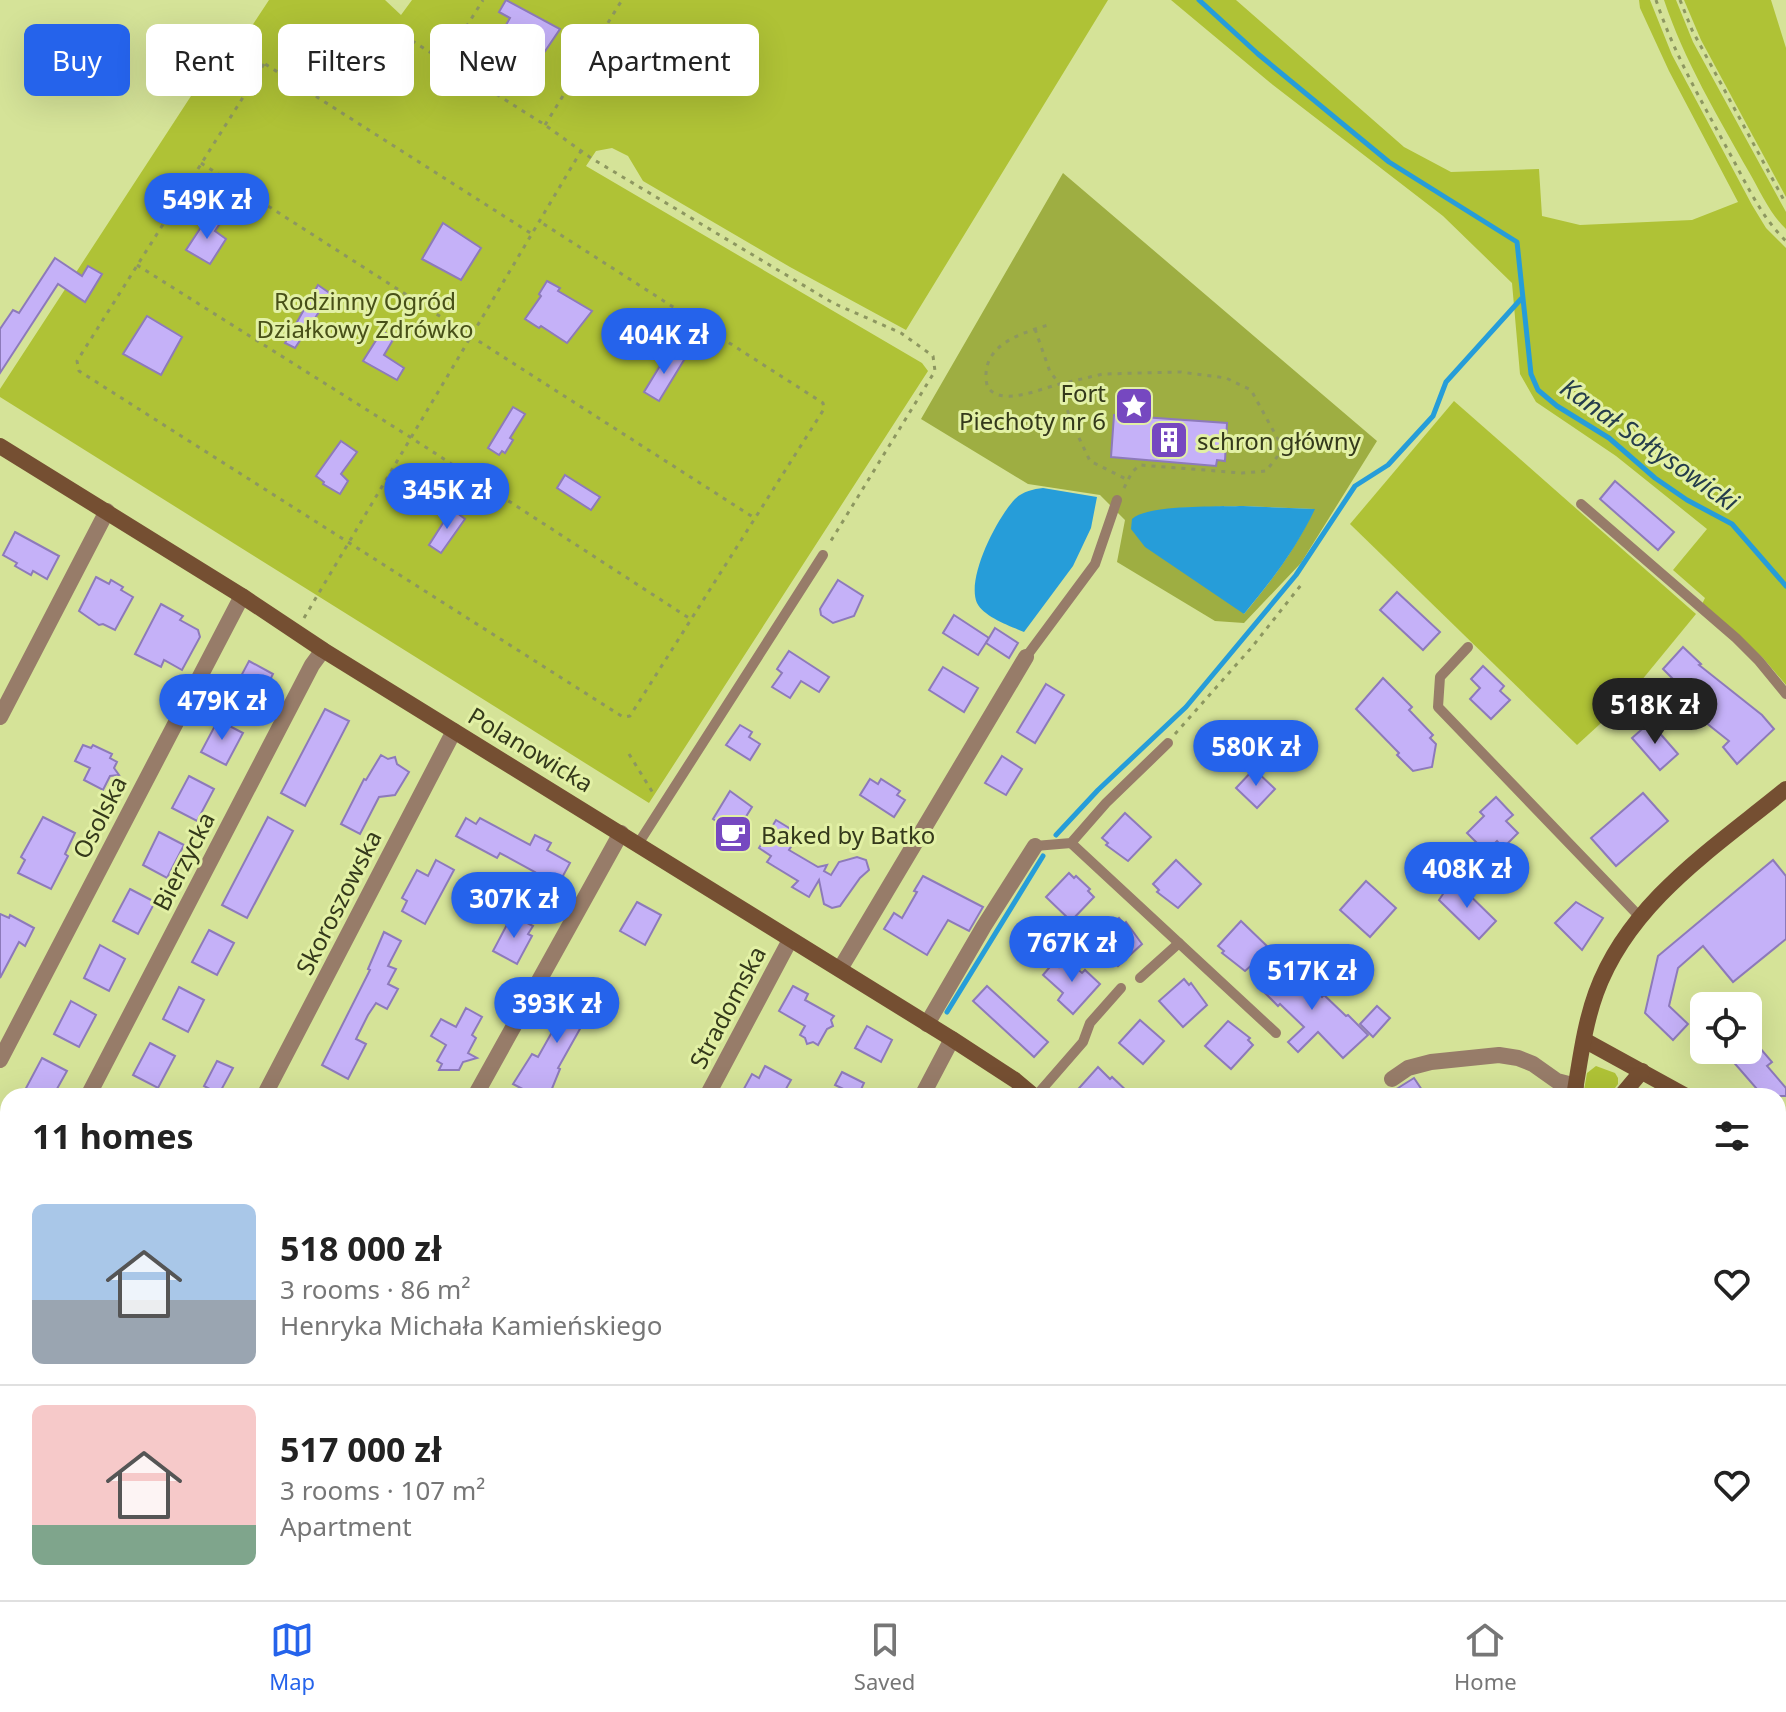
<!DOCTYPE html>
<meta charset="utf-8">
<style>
:root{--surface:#fff;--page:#f2f2f2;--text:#222;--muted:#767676;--line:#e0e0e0;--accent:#2563eb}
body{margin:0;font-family:"Noto Sans",sans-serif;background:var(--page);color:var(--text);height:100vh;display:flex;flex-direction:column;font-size:30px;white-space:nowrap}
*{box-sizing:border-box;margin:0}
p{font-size:26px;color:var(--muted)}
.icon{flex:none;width:44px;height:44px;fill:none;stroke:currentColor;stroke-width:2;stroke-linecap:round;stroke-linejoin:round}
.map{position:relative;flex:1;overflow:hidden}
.drawer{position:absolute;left:0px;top:1088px;width:1786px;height:512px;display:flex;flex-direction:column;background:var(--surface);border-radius:24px 24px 0 0;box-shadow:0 8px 32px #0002}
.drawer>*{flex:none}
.banner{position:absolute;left:24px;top:24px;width:800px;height:72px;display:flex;gap:16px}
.tools{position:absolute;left:1690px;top:992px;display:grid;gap:16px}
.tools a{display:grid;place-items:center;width:72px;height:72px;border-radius:12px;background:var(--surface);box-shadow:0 8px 32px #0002;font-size:40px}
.price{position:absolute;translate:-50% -68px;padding:0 18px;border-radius:28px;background:var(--accent);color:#fff;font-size:26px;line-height:52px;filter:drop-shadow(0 2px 4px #0008)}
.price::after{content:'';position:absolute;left:50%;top:48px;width:24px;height:18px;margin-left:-12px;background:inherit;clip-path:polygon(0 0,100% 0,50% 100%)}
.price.selected{background:#222;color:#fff}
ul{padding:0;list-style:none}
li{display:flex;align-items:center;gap:24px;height:200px;padding:0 32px}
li+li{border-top:2px solid var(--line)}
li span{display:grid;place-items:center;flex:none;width:224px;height:160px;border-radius:12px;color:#555}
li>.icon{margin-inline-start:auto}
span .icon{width:96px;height:96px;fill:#fffc;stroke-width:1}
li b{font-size:34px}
h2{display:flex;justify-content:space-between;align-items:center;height:96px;padding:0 32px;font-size:34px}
.pill{padding:0 28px;border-radius:12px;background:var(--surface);box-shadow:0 8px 32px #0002;font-size:28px;line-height:72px}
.pill.selected{background:var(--accent);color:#fff}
.tab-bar{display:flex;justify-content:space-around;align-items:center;height:112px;border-top:2px solid var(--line);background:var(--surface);font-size:22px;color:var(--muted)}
.tab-bar a{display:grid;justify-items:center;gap:4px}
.tab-bar .selected{color:var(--accent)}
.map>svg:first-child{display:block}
.green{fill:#afc236}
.forest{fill:#9eae42;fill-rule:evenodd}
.water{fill:#269dd9}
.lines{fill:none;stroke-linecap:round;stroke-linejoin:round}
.stream{stroke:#269dd9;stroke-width:5}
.building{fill:#c5b1f8;stroke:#8d7aba;stroke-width:2}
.path{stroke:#8d9760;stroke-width:3;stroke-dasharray:4 6;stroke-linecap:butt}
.lane{stroke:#977c69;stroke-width:10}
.street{stroke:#977c69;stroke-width:16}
.secondary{stroke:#754f32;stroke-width:16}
.labels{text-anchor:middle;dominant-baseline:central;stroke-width:6;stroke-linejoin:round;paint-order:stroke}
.park-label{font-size:24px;fill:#485018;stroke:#e2f0a5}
.poi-label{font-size:24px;fill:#34391b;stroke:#e2f0a5;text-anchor:start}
.street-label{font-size:24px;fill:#34391b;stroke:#e2f0a5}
.water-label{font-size:26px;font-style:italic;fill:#253d4c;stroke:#e2f0a5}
</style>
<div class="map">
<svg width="1786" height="1600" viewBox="0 0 1786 1600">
<rect width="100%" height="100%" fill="#d5e398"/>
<g class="green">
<polygon points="269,0 385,0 401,15 412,0 1108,0 906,330 790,267 643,181 628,156 612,148 596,151 586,166 922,363 928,371 649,803 0,397 0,389 221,50 232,56"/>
<polygon points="1171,0 1236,0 1404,147 1451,172 1539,169 1542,216 1580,225 1692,220 1738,202 1669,71 1640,8 1639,0 1650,0 1672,55 1752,205 1766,228 1786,248 1786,685 1763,658 1702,604 1705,598 1673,570 1707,529 1616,456 1536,402 1520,374 1512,283 1443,216 1273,85"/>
<path d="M1664 0H1676L1693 42 1786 212V229C1770 214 1760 191 1749 172 1718 117 1684 60 1664 0Z"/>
<polygon points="1684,0 1771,0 1786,48 1786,197 1701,40"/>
<polygon points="1454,401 1696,614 1623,703 1577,745 1350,524"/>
<polygon points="1596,1066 1615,1073 1618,1078 1618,1084 1609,1096 1583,1096 1587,1073"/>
</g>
<path class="forest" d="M1063 173 1377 441 1301 563 1244 623 1215 621 1117 562 1125 520 1100 495 1028 484 921 419ZM1243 506 1314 509C1296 549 1272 580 1244 614L1179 508Z"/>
<g class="water">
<path d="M1043 488 1097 497 1091 528 1073 566 1024 632C1010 626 984 617 977 603 966 578 997 518 1015 499 1022 492 1033 489 1043 488Z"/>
<path d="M1243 506 1315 509C1296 549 1272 580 1244 614L1145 547 1131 529 1132 519C1148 504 1219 507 1243 506Z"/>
</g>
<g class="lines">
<g class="stream">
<polyline points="1199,0 1258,54 1389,162 1517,242 1531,374 1538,390 1557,406 1609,438 1655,478 1687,500 1732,524 1786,586"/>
<polyline points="1056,835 1098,790 1186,707 1296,575 1355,486 1388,465 1433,416 1446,382 1521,299"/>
<polyline points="947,1012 1043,856"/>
<polyline points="0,1489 2,1492"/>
<polyline points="397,1592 409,1600"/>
</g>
</g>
<g class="building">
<polygon points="506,0 560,29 533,69 494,46 510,18 499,12"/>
<polygon points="391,41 410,54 383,92 357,75 366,61 374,67"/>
<polygon points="634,44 650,54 639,69 624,59"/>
<polygon points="209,215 221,222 215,231 226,239 210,264 186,250"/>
<polygon points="443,223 481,248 461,280 422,259"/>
<polygon points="55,258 82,276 88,266 102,274 85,302 58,284 0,373 0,329 13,310 19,313"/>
<polygon points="547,281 560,288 558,291 592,311 567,343 541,326 539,328 525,319 541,296 539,294"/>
<polygon points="318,285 331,294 295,348 285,343"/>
<polygon points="147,316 182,337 161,375 123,354"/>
<polygon points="382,331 394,338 384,355 404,368 397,380 363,361"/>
<polygon points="669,351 684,360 659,401 644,392"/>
<polygon points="513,407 525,414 510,438 513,440 505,453 502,451 499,455 488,448"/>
<polygon points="1114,415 1227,423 1225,461 1217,460 1216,466 1111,457"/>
<polygon points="341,441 357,452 341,474 348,481 340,494 323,484 324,482 316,476"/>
<polygon points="565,475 600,497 591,510 557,488"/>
<polygon points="1615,481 1674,532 1658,550 1600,499"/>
<polygon points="452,509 465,519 441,553 429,545"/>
<polygon points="15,532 59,556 47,579 33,571 31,575 15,566 17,563 3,555"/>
<polygon points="96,577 109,584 111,580 123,587 121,590 133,597 115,630 103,624 99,625 79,611"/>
<polygon points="838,580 863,596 854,616 833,623 821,615 820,609"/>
<polygon points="1397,592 1440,632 1423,650 1380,610"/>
<polygon points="161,604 183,616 180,620 198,630 200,637 182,670 164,660 161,667 135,654"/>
<polygon points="954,615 989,638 978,655 943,633"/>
<polygon points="995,628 1018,643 1009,658 986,643"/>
<polygon points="1683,647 1701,664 1699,665 1762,715 1774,729 1737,764 1723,747 1729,741 1700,718 1711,702 1685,681 1680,686 1663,669"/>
<polygon points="789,651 829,677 819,692 801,681 790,698 772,687 782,673 777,669"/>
<polygon points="249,661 273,674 257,706 232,693"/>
<polygon points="1483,666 1504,686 1500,691 1510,700 1491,719 1470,699 1480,688 1471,679"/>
<polygon points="943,667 978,688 964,712 929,690"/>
<polygon points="1383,678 1412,707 1409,710 1433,735 1430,738 1436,744 1432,767 1413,771 1397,755 1399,753 1356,709"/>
<polygon points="1046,684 1064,695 1035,743 1017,732"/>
<polygon points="325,709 349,721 305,806 281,793"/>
<polygon points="218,720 243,733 226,765 201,752"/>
<polygon points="1650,722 1678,754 1660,770 1632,738"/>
<polygon points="740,725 752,732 749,737 760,744 750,760 726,745"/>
<polygon points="83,745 91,748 93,745 112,754 110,758 117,762 114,768 119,775 110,776 103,790 84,780 90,768 75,761"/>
<polygon points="381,755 388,759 395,757 397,764 409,772 395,795 379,797 360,834 341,824 364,779 366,780"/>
<polygon points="1002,756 1022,769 1006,795 985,783"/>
<polygon points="1254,769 1275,789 1257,808 1236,788"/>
<polygon points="189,776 214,789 197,821 172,808"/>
<polygon points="870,779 878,784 881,779 900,791 897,795 905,800 894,817 860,795"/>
<polygon points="730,791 752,807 735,834 713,819"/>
<polygon points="1643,793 1668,821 1616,866 1591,838"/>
<polygon points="1496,797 1513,815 1506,821 1518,833 1503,848 1497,841 1486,852 1467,833 1484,816 1480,812"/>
<polygon points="1125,813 1151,837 1128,861 1106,845 1108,843 1102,838"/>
<polygon points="43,817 75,833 65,854 68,856 51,889 18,873 25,860 21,857"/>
<polygon points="268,817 293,831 247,918 222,905"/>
<polygon points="466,818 476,824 480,818 530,845 535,835 551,843 547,850 570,863 558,885 533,875 535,872 500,853 497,858 456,836"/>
<polygon points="776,820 799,834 789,850 818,867 827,865 824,871 831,875 839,862 857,857 866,860 869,870 860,878 840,906 832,908 824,904 819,880 809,897 792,887 798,881 767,862 771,856 759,848"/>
<polygon points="159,832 184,845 167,878 143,865"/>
<polygon points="436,860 454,870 425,924 402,911 407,901 402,898 417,870 428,876"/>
<polygon points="1176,860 1201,884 1178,908 1157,892 1159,890 1153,884"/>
<polygon points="1773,860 1786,876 1786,939 1733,982 1703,946 1678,968 1669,1006 1688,1024 1673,1040 1645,1013 1658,956"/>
<polygon points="1069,873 1074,878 1076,876 1090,889 1088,891 1094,897 1071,921 1046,897"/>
<polygon points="923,876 983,907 969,931 948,920 927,955 884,929 894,913 902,918 917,892 914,891"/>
<polygon points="1453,879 1496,921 1479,939 1439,900"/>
<polygon points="1366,881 1396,908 1370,937 1340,910"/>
<polygon points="130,889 155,902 138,934 113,921"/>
<polygon points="637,902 661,915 645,945 620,931"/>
<polygon points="1576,902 1603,918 1582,950 1555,923"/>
<polygon points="0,914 9,918 10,915 34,928 25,946 19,942 0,978"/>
<polygon points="512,915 533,926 528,934 532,936 517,964 493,951"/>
<polygon points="1119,918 1124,924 1126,922 1142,944 1118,966 1094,940"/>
<polygon points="1241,921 1270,949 1245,971 1222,953 1224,951 1218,946"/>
<polygon points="209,930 234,943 217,975 192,962"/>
<polygon points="384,932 401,941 388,966 396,969 388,984 398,989 387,1009 376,1003 368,1015 356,1039 366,1044 348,1079 322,1065 370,970 368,969"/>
<polygon points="100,945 125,959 109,991 84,978"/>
<polygon points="1066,959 1082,973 1085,970 1100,984 1073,1014 1058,1000 1063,993 1043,975 1054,962 1059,967"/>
<polygon points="1284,962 1322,997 1324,995 1346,1016 1348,1015 1368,1035 1343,1058 1318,1032 1298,1052 1288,1042 1304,1027 1280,1004 1278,1006 1264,992 1266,990 1261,986"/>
<polygon points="1184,979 1189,985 1191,983 1207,1005 1183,1027 1159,1001"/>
<polygon points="793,986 808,994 805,1000 834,1016 831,1020 833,1026 827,1029 818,1045 813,1042 807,1044 805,1038 800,1035 805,1026 779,1011"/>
<polygon points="987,986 1048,1042 1034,1057 973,1001"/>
<polygon points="179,987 204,1000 188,1032 163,1019"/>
<polygon points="573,987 601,1003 590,1023 585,1020 558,1068 560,1069 549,1096 536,1096 513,1084 532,1054 538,1057 565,1009 562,1007"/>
<polygon points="71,1001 96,1015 79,1047 54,1034"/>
<polygon points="1377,1006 1390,1018 1373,1037 1360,1024"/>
<polygon points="466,1008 482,1017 472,1035 476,1038 468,1053 477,1058 463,1062 459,1070 439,1070 442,1064 437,1061 446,1045 431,1036 441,1019 456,1027"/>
<polygon points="1140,1020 1164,1041 1143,1064 1119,1043"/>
<polygon points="1228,1021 1250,1038 1248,1040 1253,1045 1231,1069 1205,1046"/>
<polygon points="867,1026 892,1040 881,1062 855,1048"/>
<polygon points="1748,1034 1772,1062 1767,1066 1786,1088 1786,1096 1763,1096 1723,1050 1748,1050"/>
<polygon points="150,1043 175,1056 158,1088 133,1075"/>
<polygon points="42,1058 67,1071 53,1096 37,1096 25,1090"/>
<polygon points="217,1061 233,1068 219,1094 204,1086"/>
<polygon points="765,1066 791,1080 782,1096 740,1096 752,1074 759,1078"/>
<polygon points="1098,1067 1110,1079 1112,1077 1132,1096 1072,1096"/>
<polygon points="842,1072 864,1083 858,1096 835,1085"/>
<polygon points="1414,1078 1426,1096 1384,1096 1398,1088"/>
</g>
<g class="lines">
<g class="path">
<path d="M1656 0C1674 54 1702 102 1729 152 1746 183 1761 217 1786 241"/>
<polyline points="1680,0 1692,30 1786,204"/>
<polyline points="395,30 545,125 591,158 833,303 901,333 933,356 935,371 829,544"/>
<polyline points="240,48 532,234"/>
<polyline points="445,61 483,0"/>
<polyline points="264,64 77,361 79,371 623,717 630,716 824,409 823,403 539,221"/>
<polyline points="545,125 622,0"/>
<polyline points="201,163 756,519"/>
<polyline points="137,265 410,437 692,620"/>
<path d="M1035 329 1050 372 1060 384C1043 388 1017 400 999 395 989 392 986 386 986 377 985 343 1023 333 1048 325"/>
<polyline points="1124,488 1132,472 1140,465 1242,473 1266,471 1277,457 1280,443 1251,390 1226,378 1181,372 1103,374 1060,384 1070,419 1090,461 1128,480"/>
<polyline points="304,618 581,151"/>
<polyline points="1175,734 1252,647 1301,585"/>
<polyline points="629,754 653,793"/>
<polyline points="0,1505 3,1514 8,1520"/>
</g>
<g class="lane">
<polyline points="1581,504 1736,638 1759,661 1786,694"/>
<polyline points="1468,647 1440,677 1438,707 1639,916"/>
<polyline points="1026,657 1095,564 1117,500"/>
<polyline points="1071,843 1276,1033"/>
<polyline points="638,844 823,555"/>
<polyline points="1035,846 1071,843 1106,803 1168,743"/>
<polyline points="1140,978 1179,943"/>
<polyline points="1036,1096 1083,1042 1090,1023 1121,988"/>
<polyline points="0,1558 8,1545"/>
<polyline points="995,1600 1000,1592"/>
<polyline points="1018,1600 1022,1592"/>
<polyline points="1599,1600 1599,1592"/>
</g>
<g class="street">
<polyline points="0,717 107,511"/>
<polyline points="840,969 1026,657"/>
<polyline points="927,1024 984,926 1035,846"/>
<polyline points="0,1060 242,596"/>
<polyline points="1392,1079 1408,1068 1431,1062 1499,1055 1518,1058 1533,1064 1557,1081 1576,1086"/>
<polyline points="88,1096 312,665 323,650"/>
<polyline points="264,1096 454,731"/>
<polyline points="475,1096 621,833"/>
<polyline points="707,1096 790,940"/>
<polyline points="922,1096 952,1039"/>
<polyline points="0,1266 8,1250"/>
<polyline points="437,1600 441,1592"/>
<polyline points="656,1600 661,1592"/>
<polyline points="850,1600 854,1592"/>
<polyline points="1199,1600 1203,1592"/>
</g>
<g class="secondary">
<polyline points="0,446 242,596 323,650 952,1039 1015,1080 1034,1096"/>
<polyline points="1584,1040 1686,1096"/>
<path d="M1574 1096C1580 1062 1584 1026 1596 993 1629 902 1714 848 1786 789"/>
<polyline points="1621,1096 1642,1071"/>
<polyline points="1778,1182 1786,1189"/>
<polyline points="1457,1600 1459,1592"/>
</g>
</g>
<defs>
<symbol id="sight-square" viewBox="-11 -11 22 22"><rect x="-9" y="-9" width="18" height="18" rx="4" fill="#7648c0" stroke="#e2f0a5"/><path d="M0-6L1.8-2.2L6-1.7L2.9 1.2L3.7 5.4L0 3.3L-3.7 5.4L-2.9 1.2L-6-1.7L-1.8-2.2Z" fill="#fff"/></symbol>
<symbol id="building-square" viewBox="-11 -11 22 22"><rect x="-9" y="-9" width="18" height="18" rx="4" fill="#7648c0" stroke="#e2f0a5"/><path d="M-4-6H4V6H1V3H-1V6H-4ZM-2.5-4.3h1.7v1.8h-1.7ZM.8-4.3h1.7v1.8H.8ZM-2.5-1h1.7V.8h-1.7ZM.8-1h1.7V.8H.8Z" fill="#fff"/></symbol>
<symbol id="cafe-square" viewBox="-11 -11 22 22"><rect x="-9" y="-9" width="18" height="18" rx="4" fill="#7648c0" stroke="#e2f0a5"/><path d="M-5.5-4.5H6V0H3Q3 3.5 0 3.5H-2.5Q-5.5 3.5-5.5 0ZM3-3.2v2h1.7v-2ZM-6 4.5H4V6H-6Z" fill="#fff"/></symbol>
</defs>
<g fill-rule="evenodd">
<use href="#sight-square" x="1112" y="384" width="44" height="44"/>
<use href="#building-square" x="1147" y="418" width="44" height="44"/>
<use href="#cafe-square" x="711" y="812" width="44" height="44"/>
</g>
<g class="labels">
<g class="park-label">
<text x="365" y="300">Rodzinny Ogród<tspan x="365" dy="28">Działkowy Zdrówko</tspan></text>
</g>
<g class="poi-label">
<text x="1106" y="392" text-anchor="end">Fort<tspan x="1106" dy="28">Piechoty nr 6</tspan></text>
<text x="1197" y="440">schron główny</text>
<text x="761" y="834">Baked by Batko</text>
</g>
<g class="street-label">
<text transform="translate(531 749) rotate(31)">Polanowicka</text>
<text transform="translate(99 817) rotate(-63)">Osolska</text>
<text transform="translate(183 861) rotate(-63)">Bierzycka</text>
<text transform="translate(338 902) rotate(-63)">Skoroszowska</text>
<text transform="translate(727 1007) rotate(-62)">Stradomska</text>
</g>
<g class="water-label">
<text transform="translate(1650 444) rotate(35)">Kanał Sołtysowicki</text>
</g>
</g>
</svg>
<div class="tools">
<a><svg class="icon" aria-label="locate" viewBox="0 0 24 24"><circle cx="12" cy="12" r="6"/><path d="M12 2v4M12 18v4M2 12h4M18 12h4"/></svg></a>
</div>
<b class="price" style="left:207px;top:241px">549K zł</b>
<b class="price" style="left:664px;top:376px">404K zł</b>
<b class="price" style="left:447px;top:531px">345K zł</b>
<b class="price" style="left:222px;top:742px">479K zł</b>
<b class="price selected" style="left:1655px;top:746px">518K zł</b>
<b class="price" style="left:1256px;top:788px">580K zł</b>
<b class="price" style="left:1467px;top:910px">408K zł</b>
<b class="price" style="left:514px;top:940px">307K zł</b>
<b class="price" style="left:1072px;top:984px">767K zł</b>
<b class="price" style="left:1312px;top:1012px">517K zł</b>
<b class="price" style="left:557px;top:1045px">393K zł</b>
<div class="banner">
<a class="pill selected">Buy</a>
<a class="pill">Rent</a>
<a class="pill">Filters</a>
<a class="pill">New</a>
<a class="pill">Apartment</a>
</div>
<section class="drawer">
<h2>11 homes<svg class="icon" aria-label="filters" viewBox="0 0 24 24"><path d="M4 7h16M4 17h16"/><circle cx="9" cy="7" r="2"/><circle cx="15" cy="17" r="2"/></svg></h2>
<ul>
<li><span style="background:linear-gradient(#a9c7e8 60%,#9aa5b1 0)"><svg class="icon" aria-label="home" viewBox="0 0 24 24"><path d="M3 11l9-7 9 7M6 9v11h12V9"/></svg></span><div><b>518 000 zł</b><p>3 rooms · 86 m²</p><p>Henryka Michała Kamieńskiego</p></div><svg class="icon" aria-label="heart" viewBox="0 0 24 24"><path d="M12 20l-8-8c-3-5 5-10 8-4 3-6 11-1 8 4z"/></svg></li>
<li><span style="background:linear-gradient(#f6c9c9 75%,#7fa58c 0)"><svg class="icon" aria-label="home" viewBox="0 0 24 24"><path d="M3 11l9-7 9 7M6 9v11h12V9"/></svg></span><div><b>517 000 zł</b><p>3 rooms · 107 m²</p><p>Apartment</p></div><svg class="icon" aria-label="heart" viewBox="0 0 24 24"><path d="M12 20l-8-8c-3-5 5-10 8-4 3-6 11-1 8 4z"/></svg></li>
</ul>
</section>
</div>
<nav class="tab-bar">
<a class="selected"><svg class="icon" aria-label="map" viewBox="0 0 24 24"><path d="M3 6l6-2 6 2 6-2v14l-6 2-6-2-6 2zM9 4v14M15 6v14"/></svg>Map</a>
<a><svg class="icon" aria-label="saved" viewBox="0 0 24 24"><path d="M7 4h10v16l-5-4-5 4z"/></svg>Saved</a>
<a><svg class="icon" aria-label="home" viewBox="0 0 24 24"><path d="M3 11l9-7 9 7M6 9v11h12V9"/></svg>Home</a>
</nav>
